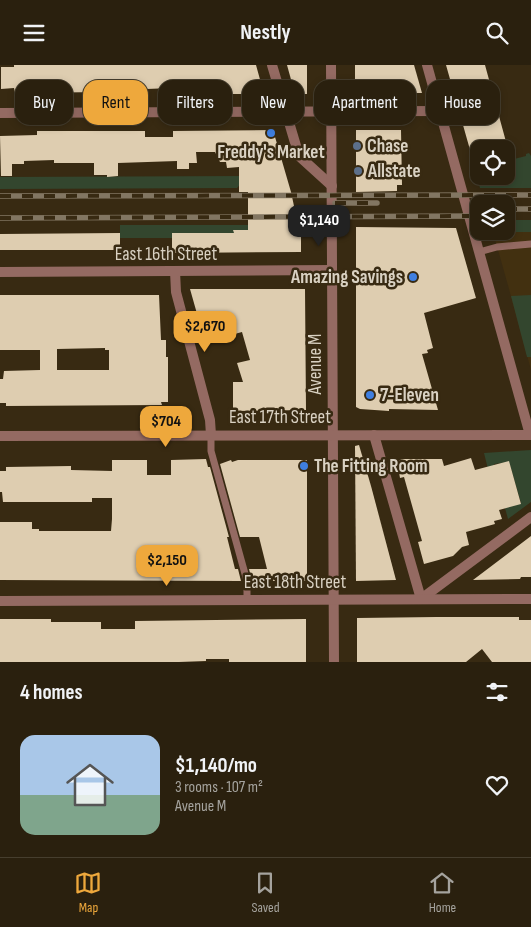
<!DOCTYPE html>
<meta charset="utf-8">
<style>
:root{--surface:#2a200e;--page:#322817;--text:#f1f3f6;--muted:#a5a39e;--line:#463e2e;--accent:#eea83c}
body{margin:0;font-family:"Sofia Sans Condensed",sans-serif;background:var(--page);color:var(--text);height:100vh;display:flex;flex-direction:column;font-size:19px;white-space:nowrap}
*{box-sizing:border-box;margin:0}
p{font-size:16px;color:var(--muted)}
.icon{flex:none;width:28px;height:28px;fill:none;stroke:currentColor;stroke-width:2;stroke-linecap:round;stroke-linejoin:round}
.map{position:relative;height:597px;overflow:hidden}
.details{display:flex;flex-direction:column;background:var(--surface);flex:1}
.details>*{flex:none}
.guide{position:absolute;left:15px;top:15px;width:501px;height:45px;display:flex;gap:10px}
.fabs{position:absolute;left:470px;top:75px;display:grid;gap:10px}
.fabs a{display:grid;place-items:center;width:45px;height:45px;border-radius:10px;background:var(--surface);box-shadow:0 2px 8px #0003,0 0 0 1px var(--line);font-size:25px}
.price{position:absolute;translate:-50% -42px;padding:0 11px;border-radius:10px;background:var(--accent);color:#111;font-size:16px;line-height:32px;filter:drop-shadow(0 1px 2px #0008)}
.price::after{content:'';position:absolute;left:50%;top:30px;width:15px;height:11px;margin-left:-8px;background:inherit;clip-path:polygon(0 0,100% 0,50% 100%)}
.price.active{background:#222;color:#fff}
ul{padding:0;list-style:none}
li{display:flex;align-items:center;gap:15px;height:125px;padding:0 20px}
li+li{border-top:1px solid var(--line)}
li span{display:grid;place-items:center;flex:none;width:140px;height:100px;border-radius:15px;color:#555}
li>.icon{margin-inline-start:auto}
span .icon{width:60px;height:60px;fill:#fffc;stroke-width:1}
li b{font-size:21px}
h2{display:flex;justify-content:space-between;align-items:center;height:60px;padding:0 20px;font-size:21px}
.tag{padding:0 18px;border-radius:15px;background:var(--surface);box-shadow:0 2px 8px #0003,0 0 0 1px var(--line);font-size:18px;line-height:45px}
.tag.active{background:var(--accent);color:#111}
header{display:flex;justify-content:space-between;align-items:center;height:65px;padding:0 20px;background:var(--surface);font-size:22px;font-weight:700}
.tab-bar{display:flex;justify-content:space-around;align-items:center;height:70px;border-top:1px solid var(--line);background:var(--surface);font-size:14px;color:var(--muted)}
.tab-bar a{display:grid;justify-items:center;gap:2px}
.tab-bar .active{color:var(--accent)}
.map>svg:first-child{display:block}
.built{fill:#423010}
.green{fill:#33462e}
.building{fill:#decdb0;fill-rule:evenodd}
.lines{fill:none;stroke-linecap:round;stroke-linejoin:round}
.lane{stroke:#946a62;stroke-width:7}
.street{stroke:#946a62;stroke-width:10}
.rail-casing{stroke:#827662;stroke-width:5.5}
.rail{stroke:#382a12;stroke-width:4;stroke-dasharray:11;stroke-linecap:butt}
.shop-dot{fill:#3f7fe0;stroke:#382a12;stroke-width:2}
.service-dot{fill:#5c6f8a;stroke:#382a12;stroke-width:2}
.labels{text-anchor:middle;dominant-baseline:central;stroke-width:5;stroke-linejoin:round;paint-order:stroke}
.poi-label{font-size:19px;font-weight:bold;fill:#d9d1c2;stroke:#382a12;text-anchor:start}
.street-label{font-size:19px;fill:#d9d1c2;stroke:#382a12}
</style>
<header><svg class="icon" aria-label="menu" viewBox="0 0 24 24"><path d="M4 6h16M4 12h16M4 18h16"/></svg>Nestly<svg class="icon" aria-label="search" viewBox="0 0 24 24"><circle cx="10" cy="10" r="6"/><path d="M15 15l6 6"/></svg></header>
<div class="map">
<svg width="531" height="597" viewBox="0 0 531 597">
<rect width="100%" height="100%" fill="#382a12"/>
<polygon class="built" points="493,167 531,167 531,305 509,224"/>
<g class="green">
<polygon points="529,88 531,91 531,123 480,123 476,110 506,111 506,96 526,91 526,89"/>
<polygon points="248,111 237,123 0,124 0,112"/>
<polygon points="506,155 531,155 531,167 493,167 506,166"/>
<polygon points="120,160 248,160 248,165 234,165 234,168 173,168 172,173 120,173"/>
<polygon points="531,230 531,292 527,292 511,231"/>
<polygon points="531,385 531,437 508,454 505,443 521,438 509,397 494,399 494,402 488,404 484,388"/>
</g>
<g class="building">
<polygon points="14,0 256,0 264,29 200,29 199,23 171,23 123,25 123,29 104,29 104,27 15,28 14,23 1,24 1,2 14,2"/>
<polygon points="287,0 307,0 307,29 295,29"/>
<polygon points="355,0 414,0 422,28 364,28 355,20"/>
<polygon points="446,0 485,0 508,84 479,84 479,106 476,106"/>
<polygon points="273,65 291,127 297,155 301,155 301,187 172,188 172,168 234,168 233,165 248,165 248,127 239,127 239,102 227,103 226,97 220,97 215,87 196,87 197,98 189,98 189,104 177,104 177,96 118,98 118,111 107,112 107,110 94,110 94,98 54,98 54,95 24,96 24,99 12,99 12,111 1,111 0,71 37,70 37,66 145,66 145,72 173,72 173,66"/>
<polygon points="356,65 401,65 402,120 397,120 397,126 356,127"/>
<polygon points="356,162 456,163 476,233 424,248 433,283 427,285 428,288 422,289 438,345 389,344 389,346 360,344 356,342"/>
<polygon points="120,168 120,185 0,185 0,169"/>
<polygon points="190,224 305,224 306,345 233,346 233,317 243,317 237,298 250,295 242,267 205,277"/>
<path d="M0 230H159L161 275H166V292H168V337H161L162 340 6 341V338H0V314H3L4 306 40 305V285H0ZM105 283V285H109V305H57V284Z"/>
<polygon points="359,380 371,421 396,515 356,516 355,381"/>
<polygon points="471,393 475,405 509,396 521,439 499,445 502,454 494,456 495,459 466,467 469,480 462,482 453,491 424,499 418,477 422,476 404,412 400,413 397,396 403,394 442,394 444,401"/>
<polygon points="206,394 208,402 210,402 229,472 227,472 235,504 238,504 241,516 0,515 0,457 32,457 32,464 39,464 39,466 111,466 112,454 112,433 92,433 92,437 3,437 2,427 0,427 0,406 6,406 6,402 71,401 71,405 112,406 112,395 147,395 147,410 171,410 171,395"/>
<polygon points="231,395 232,397 238,395 307,395 307,516 252,516 249,504 267,504 259,472 240,472 220,399"/>
<polygon points="531,471 531,512 521,512 520,514 473,515"/>
<polygon points="436,552 519,552 519,555 531,555 531,597 492,597 482,584 466,597 357,597 357,553"/>
<polygon points="0,554 51,554 51,557 101,557 101,564 135,564 135,556 306,554 306,597 229,597 229,594 206,594 206,596 179,597 0,597"/>
</g>
<g class="lines">
<g class="lane">
<polyline points="479,187 497,182 531,179"/>
<polyline points="211,370 211,386 247,516 247,535"/>
</g>
<g class="street">
<polyline points="272,0 299,91 332,121"/>
<polyline points="331,0 334,597"/>
<polyline points="427,0 530,370"/>
<polyline points="0,48 440,46"/>
<polyline points="175,206 176,227 210,355 211,370"/>
<polyline points="0,207 332,205"/>
<polyline points="374,370 421,534 531,452"/>
<polyline points="0,371 531,370"/>
<polyline points="0,536 531,534"/>
</g>
<defs>
<g id="rail">
<polyline points="0,131 531,130"/>
<polyline points="335,138 377,138"/>
<polyline points="506,144 531,144"/>
<polyline points="0,153 479,151"/>
</g>
</defs>
<use href="#rail" class="rail-casing"/>
<use href="#rail" class="rail"/>
</g>
<g class="shop-dot">
<circle cx="271" cy="68" r="5"/>
<circle cx="413" cy="212" r="5"/>
<circle cx="370" cy="330" r="5"/>
<circle cx="304" cy="401" r="5"/>
</g>
<g class="service-dot">
<circle cx="357" cy="81" r="5"/>
<circle cx="358" cy="106" r="5"/>
</g>
<g class="labels">
<g class="poi-label">
<text x="367" y="81">Chase</text>
<text x="271" y="87" text-anchor="middle">Freddy's Market</text>
<text x="368" y="106">Allstate</text>
<text x="403" y="212" text-anchor="end">Amazing Savings</text>
<text x="380" y="330">7-Eleven</text>
<text x="314" y="401">The Fitting Room</text>
</g>
<g class="street-label">
<text x="166" y="189">East 16th Street</text>
<text transform="translate(315 299) rotate(-90)">Avenue M</text>
<text x="280" y="352">East 17th Street</text>
<text x="295" y="517">East 18th Street</text>
</g>
</g>
</svg>
<div class="fabs">
<a><svg class="icon" aria-label="locate" viewBox="0 0 24 24"><circle cx="12" cy="12" r="6"/><path d="M12 2v4M12 18v4M2 12h4M18 12h4"/></svg></a>
<a><svg class="icon" aria-label="layers" viewBox="0 0 24 24"><path d="M12 4l9 5-9 5-9-5zM3 14l9 5 9-5"/></svg></a>
</div>
<b class="price active" style="left:319px;top:182px">$1,140</b>
<b class="price" style="left:205px;top:288px">$2,670</b>
<b class="price" style="left:166px;top:383px">$704</b>
<b class="price" style="left:167px;top:522px">$2,150</b>
<div class="guide">
<a class="tag">Buy</a>
<a class="tag active">Rent</a>
<a class="tag">Filters</a>
<a class="tag">New</a>
<a class="tag">Apartment</a>
<a class="tag">House</a>
</div>
</div>
<section class="details">
<h2>4 homes<svg class="icon" aria-label="filters" viewBox="0 0 24 24"><path d="M4 7h16M4 17h16"/><circle cx="9" cy="7" r="2"/><circle cx="15" cy="17" r="2"/></svg></h2>
<ul>
<li><span style="background:linear-gradient(#a9c7e8 60%,#7fa58c 0)"><svg class="icon" aria-label="home" viewBox="0 0 24 24"><path d="M3 11l9-7 9 7M6 9v11h12V9"/></svg></span><div><b>$1,140/mo</b><p>3 rooms · 107 m²</p><p>Avenue M</p></div><svg class="icon" aria-label="heart" viewBox="0 0 24 24"><path d="M12 20l-8-8c-3-5 5-10 8-4 3-6 11-1 8 4z"/></svg></li>
</ul>
</section>
<nav class="tab-bar">
<a class="active"><svg class="icon" aria-label="map" viewBox="0 0 24 24"><path d="M3 6l6-2 6 2 6-2v14l-6 2-6-2-6 2zM9 4v14M15 6v14"/></svg>Map</a>
<a><svg class="icon" aria-label="saved" viewBox="0 0 24 24"><path d="M7 4h10v16l-5-4-5 4z"/></svg>Saved</a>
<a><svg class="icon" aria-label="home" viewBox="0 0 24 24"><path d="M3 11l9-7 9 7M6 9v11h12V9"/></svg>Home</a>
</nav>
